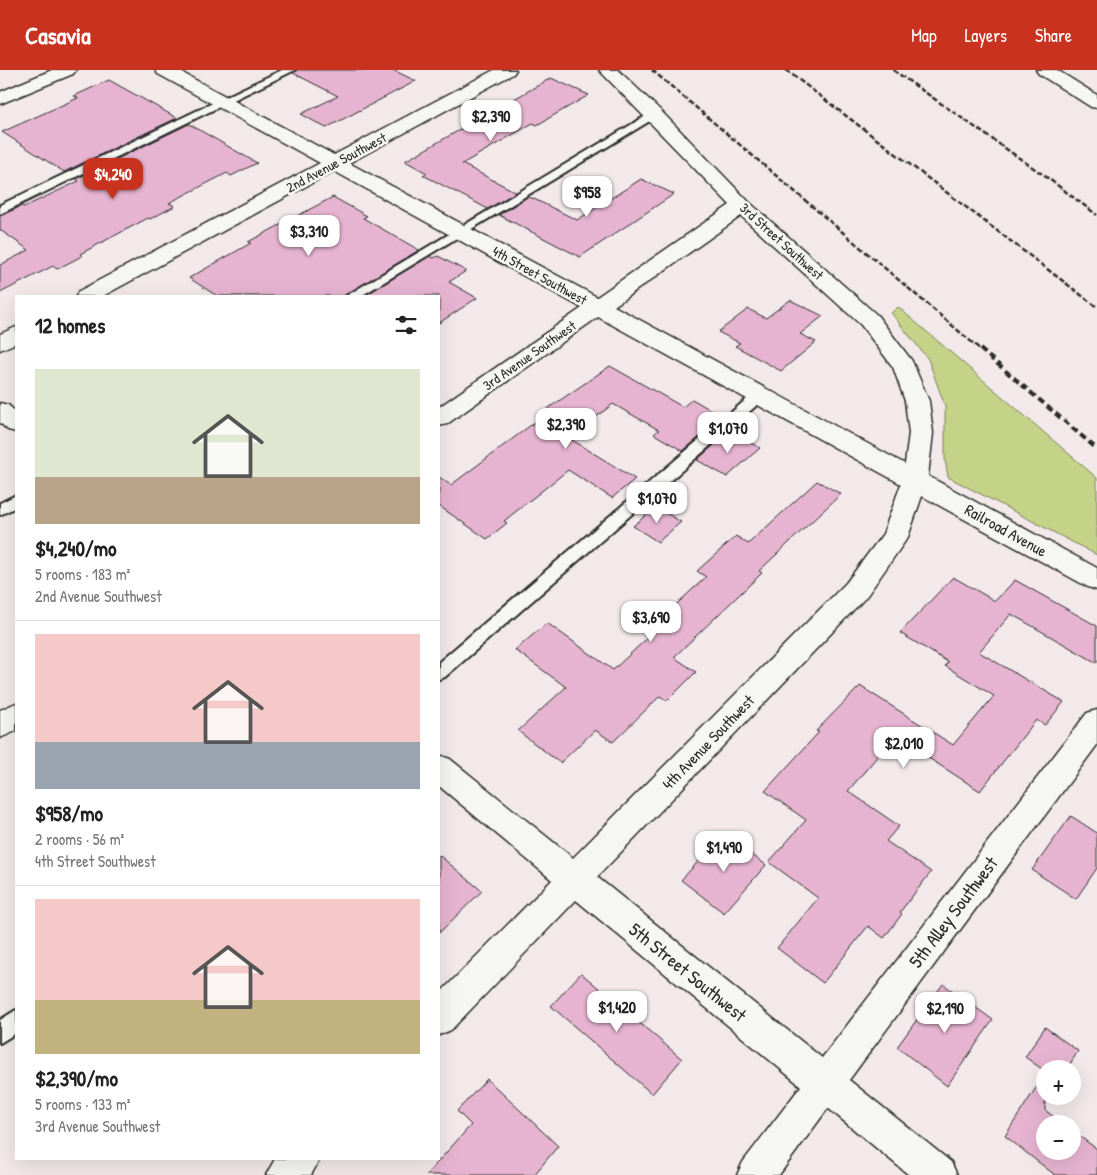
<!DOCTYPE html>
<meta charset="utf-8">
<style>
:root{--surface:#fff;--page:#f2f2f2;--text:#222;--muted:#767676;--line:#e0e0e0;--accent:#c8321e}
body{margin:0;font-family:"Patrick Hand",sans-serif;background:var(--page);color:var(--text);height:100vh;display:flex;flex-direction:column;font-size:19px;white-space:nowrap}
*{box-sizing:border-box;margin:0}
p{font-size:16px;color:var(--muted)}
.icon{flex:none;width:28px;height:28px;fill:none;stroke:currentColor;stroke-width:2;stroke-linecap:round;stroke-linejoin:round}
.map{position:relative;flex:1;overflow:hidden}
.side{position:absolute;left:15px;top:225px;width:425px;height:865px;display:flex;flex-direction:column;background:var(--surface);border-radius:0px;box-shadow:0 5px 20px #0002}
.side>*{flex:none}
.fabs{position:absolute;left:1036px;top:990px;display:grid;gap:10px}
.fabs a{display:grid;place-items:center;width:45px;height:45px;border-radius:50%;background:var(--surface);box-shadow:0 5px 20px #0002;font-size:25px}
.price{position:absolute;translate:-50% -42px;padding:0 11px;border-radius:10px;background:#fff;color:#222;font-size:16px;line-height:32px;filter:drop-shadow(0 1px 2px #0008)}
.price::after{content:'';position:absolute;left:50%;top:30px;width:15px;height:11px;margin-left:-8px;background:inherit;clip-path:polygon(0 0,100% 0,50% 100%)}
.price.current{background:var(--accent);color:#fff}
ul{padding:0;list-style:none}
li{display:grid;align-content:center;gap:10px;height:265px;padding:0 20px}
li+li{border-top:1px solid var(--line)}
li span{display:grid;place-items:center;height:155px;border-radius:0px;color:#555}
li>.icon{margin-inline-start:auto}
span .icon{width:90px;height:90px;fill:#fffc;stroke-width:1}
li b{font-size:21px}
h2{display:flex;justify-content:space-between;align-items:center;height:60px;padding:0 20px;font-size:21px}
header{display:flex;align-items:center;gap:30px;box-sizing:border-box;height:70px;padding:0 25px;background:var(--accent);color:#fff}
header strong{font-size:24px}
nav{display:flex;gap:28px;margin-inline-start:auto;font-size:18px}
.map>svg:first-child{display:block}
.green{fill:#c4d387;stroke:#787f59}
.building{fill:#e6b4d1;stroke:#2b2b2b}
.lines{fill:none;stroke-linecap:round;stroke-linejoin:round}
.service-casing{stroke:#2b2b2b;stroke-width:4}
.minor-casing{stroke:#2b2b2b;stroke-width:3}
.service{fill:#f6f6f2;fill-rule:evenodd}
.minor{fill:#f6f6f2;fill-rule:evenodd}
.rail-far1{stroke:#2b2b2b;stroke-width:2.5;stroke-dasharray:5.5 2.5;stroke-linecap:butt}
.rail{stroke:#2b2b2b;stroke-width:4;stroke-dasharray:7 4;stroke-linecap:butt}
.labels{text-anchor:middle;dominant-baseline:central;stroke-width:5;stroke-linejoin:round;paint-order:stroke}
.far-street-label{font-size:14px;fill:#2b2b2b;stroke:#f6f6f2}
.street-label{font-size:16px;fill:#2b2b2b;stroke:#f6f6f2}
.near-street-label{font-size:19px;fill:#2b2b2b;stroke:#f6f6f2}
</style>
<header>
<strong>Casavia</strong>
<nav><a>Map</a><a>Layers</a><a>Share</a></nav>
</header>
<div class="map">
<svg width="1097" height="1105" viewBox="0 0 1097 1105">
<rect width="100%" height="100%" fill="#f3e9eb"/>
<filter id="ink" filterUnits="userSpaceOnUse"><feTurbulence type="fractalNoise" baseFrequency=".02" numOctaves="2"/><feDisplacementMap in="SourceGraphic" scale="10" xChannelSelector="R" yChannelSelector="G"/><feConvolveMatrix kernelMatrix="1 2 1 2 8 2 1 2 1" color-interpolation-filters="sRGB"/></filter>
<g filter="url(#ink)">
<polygon class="green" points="898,237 1097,408 1097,485 948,407 945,390 945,336 928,289 891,243"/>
<g class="building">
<polygon points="297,0 393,0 416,11 326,58 301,44 338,26 293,3"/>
<polygon points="551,8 589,25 537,55 533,53 462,94 516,122 488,139 423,105 427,103 405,91"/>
<polygon points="109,10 177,48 64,102 2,62 78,28 74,26"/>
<polygon points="189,54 257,93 231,106 227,103 169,133 175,136 150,149 148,148 80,184 82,186 57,199 53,196 0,223 0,195 29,180 0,160 0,146 22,136 24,137 79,111 76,109"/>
<polygon points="641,109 674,124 580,187 499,145 527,127 532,128 577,150"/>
<polygon points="333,127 367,146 363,148 419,180 344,226 217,226 189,208 251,173 248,172"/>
<polygon points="430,186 434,188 438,186 466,201 449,212 477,228 439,253 439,226 364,226"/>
<polygon points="790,230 823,246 800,264 816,272 781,301 735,276 740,273 718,262 748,239 766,248"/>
<polygon points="610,296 683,337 692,329 723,347 683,381 654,364 659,360 613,334 569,368 635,409 612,428 568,400 504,451 507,453 487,469 439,436 439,407 451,415 543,346 540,344"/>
<polygon points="730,361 760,378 727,407 697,390"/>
<polygon points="817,411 841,424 759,501 762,503 674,587 696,602 667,631 660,626 613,672 595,660 560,693 518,661 566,617 515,580 547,553 613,600 672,545 668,542 706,507 697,501 736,466 748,474"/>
<polygon points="656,437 681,452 658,472 633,456"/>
<polygon points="953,507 995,531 1015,510 1097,556 1097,593 1011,544 979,582 1064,632 1045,655 1036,650 980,721 899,669 897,671 893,668 848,721 899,756 886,771 931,802 900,842 902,844 884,868 868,856 823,913 777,878 818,828 769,792 806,750 765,721 819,662 816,661 860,616 953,675 994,626 945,596 948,592 900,563"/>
<polygon points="1071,746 1097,763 1097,798 1076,829 1032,800"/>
<polygon points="724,764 766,795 724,843 681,810"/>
<polygon points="439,785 482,821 439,863"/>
<polygon points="581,903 682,989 652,1024 551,936"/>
<polygon points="943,914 993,950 947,1016 897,977"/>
<polygon points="1045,957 1078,981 1067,999 1042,999 1025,987"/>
<polygon points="1045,1004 1045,1040 1063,1054 1045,1054 1045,1081 1072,1081 1072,1061 1097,1079 1097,1105 1055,1105 1005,1066"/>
<polygon points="487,1009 558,1076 534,1105 426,1105 471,1055 457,1041"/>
</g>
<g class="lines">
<defs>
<g id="service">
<polygon points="282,0 295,0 0,144 0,135"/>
<polygon points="654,41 659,44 658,46 361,226 346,226"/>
<polygon points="760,320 765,322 767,325 765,328 445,607 439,609 439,592 755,322"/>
<polygon points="16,425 16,437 0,445 0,433"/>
<polygon points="16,940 16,963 0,973 0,950"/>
</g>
<g id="minor">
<polygon points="52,0 76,0 73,4 0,34 0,22"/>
<path d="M155 0H177L334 85 494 0H516L513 4 349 93 597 227 730 135 599 0H618L660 40 749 132 877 245 912 291 929 331 933 363 928 406 1097 498V520L1088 517 922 426 908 467 866 527 597 807 822 988 1087 643 1097 640V675L849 1010 951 1092 957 1105H909L828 1038 779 1105H737L743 1092 801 1016 576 830 451 960 439 965V924L552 810 439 716V685L450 689 573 788 846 513 883 464 901 414 598 247 447 354 439 356V337L582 238 334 101 103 226H76L79 221 320 93 158 4ZM741 146 861 255 893 297 905 331 909 363 905 394 614 236Z"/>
<polygon points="1036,0 1057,0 1097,25 1097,38 1091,37 1039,4"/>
<polygon points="16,257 16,273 0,280 0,264"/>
<polygon points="0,333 8,335 16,342 16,362 8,360 0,353"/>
<polygon points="16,633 16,661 0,668 0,640"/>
<polygon points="275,1089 320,1089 311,1105 266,1105"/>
</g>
</defs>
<use href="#service" class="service-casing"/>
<use href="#minor" class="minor-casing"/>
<use href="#service" class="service"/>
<use href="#minor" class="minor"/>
<g class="rail-far1">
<polyline points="652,0 981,280"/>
<polyline points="786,0 1097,237"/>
<polyline points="893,0 1045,106 1097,145"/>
</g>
<polyline class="rail" points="980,279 1097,379"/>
</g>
</g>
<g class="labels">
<g class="far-street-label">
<text transform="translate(336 92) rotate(-28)">2nd Avenue Southwest</text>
<text transform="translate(782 171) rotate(42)">3rd Street Southwest</text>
<text transform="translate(540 205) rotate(29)">4th Street Southwest</text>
<text transform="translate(529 285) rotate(-35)">3rd Avenue Southwest</text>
</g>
<g class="street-label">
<text transform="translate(1006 460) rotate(29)">Railroad Avenue</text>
<text transform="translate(708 672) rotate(-46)">4th Avenue Southwest</text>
</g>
<g class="near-street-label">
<text transform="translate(953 842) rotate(-53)">5th Alley Southwest</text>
<text transform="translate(688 902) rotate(39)">5th Street Southwest</text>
</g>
</g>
</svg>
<div class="fabs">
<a>+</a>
<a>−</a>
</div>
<b class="price" style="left:491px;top:72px">$2,390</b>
<b class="price current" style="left:113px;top:130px">$4,240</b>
<b class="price" style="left:587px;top:148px">$958</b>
<b class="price" style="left:309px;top:187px">$3,310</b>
<b class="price" style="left:566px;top:380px">$2,390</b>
<b class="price" style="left:728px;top:384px">$1,070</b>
<b class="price" style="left:657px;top:454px">$1,070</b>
<b class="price" style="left:651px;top:573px">$3,690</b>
<b class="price" style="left:904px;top:699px">$2,010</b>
<b class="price" style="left:724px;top:803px">$1,490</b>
<b class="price" style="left:617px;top:963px">$1,420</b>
<b class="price" style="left:945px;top:964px">$2,190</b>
<section class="side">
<h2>12 homes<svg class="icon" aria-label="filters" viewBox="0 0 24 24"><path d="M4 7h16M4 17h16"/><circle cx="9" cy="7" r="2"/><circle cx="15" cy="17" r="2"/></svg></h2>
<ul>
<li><span style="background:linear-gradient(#dfe7d0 70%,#b9a48a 0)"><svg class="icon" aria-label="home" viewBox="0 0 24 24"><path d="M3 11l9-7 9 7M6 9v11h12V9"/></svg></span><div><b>$4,240/mo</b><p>5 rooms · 183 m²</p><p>2nd Avenue Southwest</p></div></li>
<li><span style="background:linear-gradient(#f6c9c9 70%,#9aa5b1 0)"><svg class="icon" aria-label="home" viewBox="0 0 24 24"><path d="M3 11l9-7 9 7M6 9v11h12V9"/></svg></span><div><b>$958/mo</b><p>2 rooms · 56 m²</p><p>4th Street Southwest</p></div></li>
<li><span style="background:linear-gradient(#f6c9c9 65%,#c2b280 0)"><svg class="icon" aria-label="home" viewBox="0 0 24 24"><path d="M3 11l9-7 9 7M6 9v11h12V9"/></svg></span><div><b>$2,390/mo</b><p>5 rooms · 133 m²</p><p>3rd Avenue Southwest</p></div></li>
</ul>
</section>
</div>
